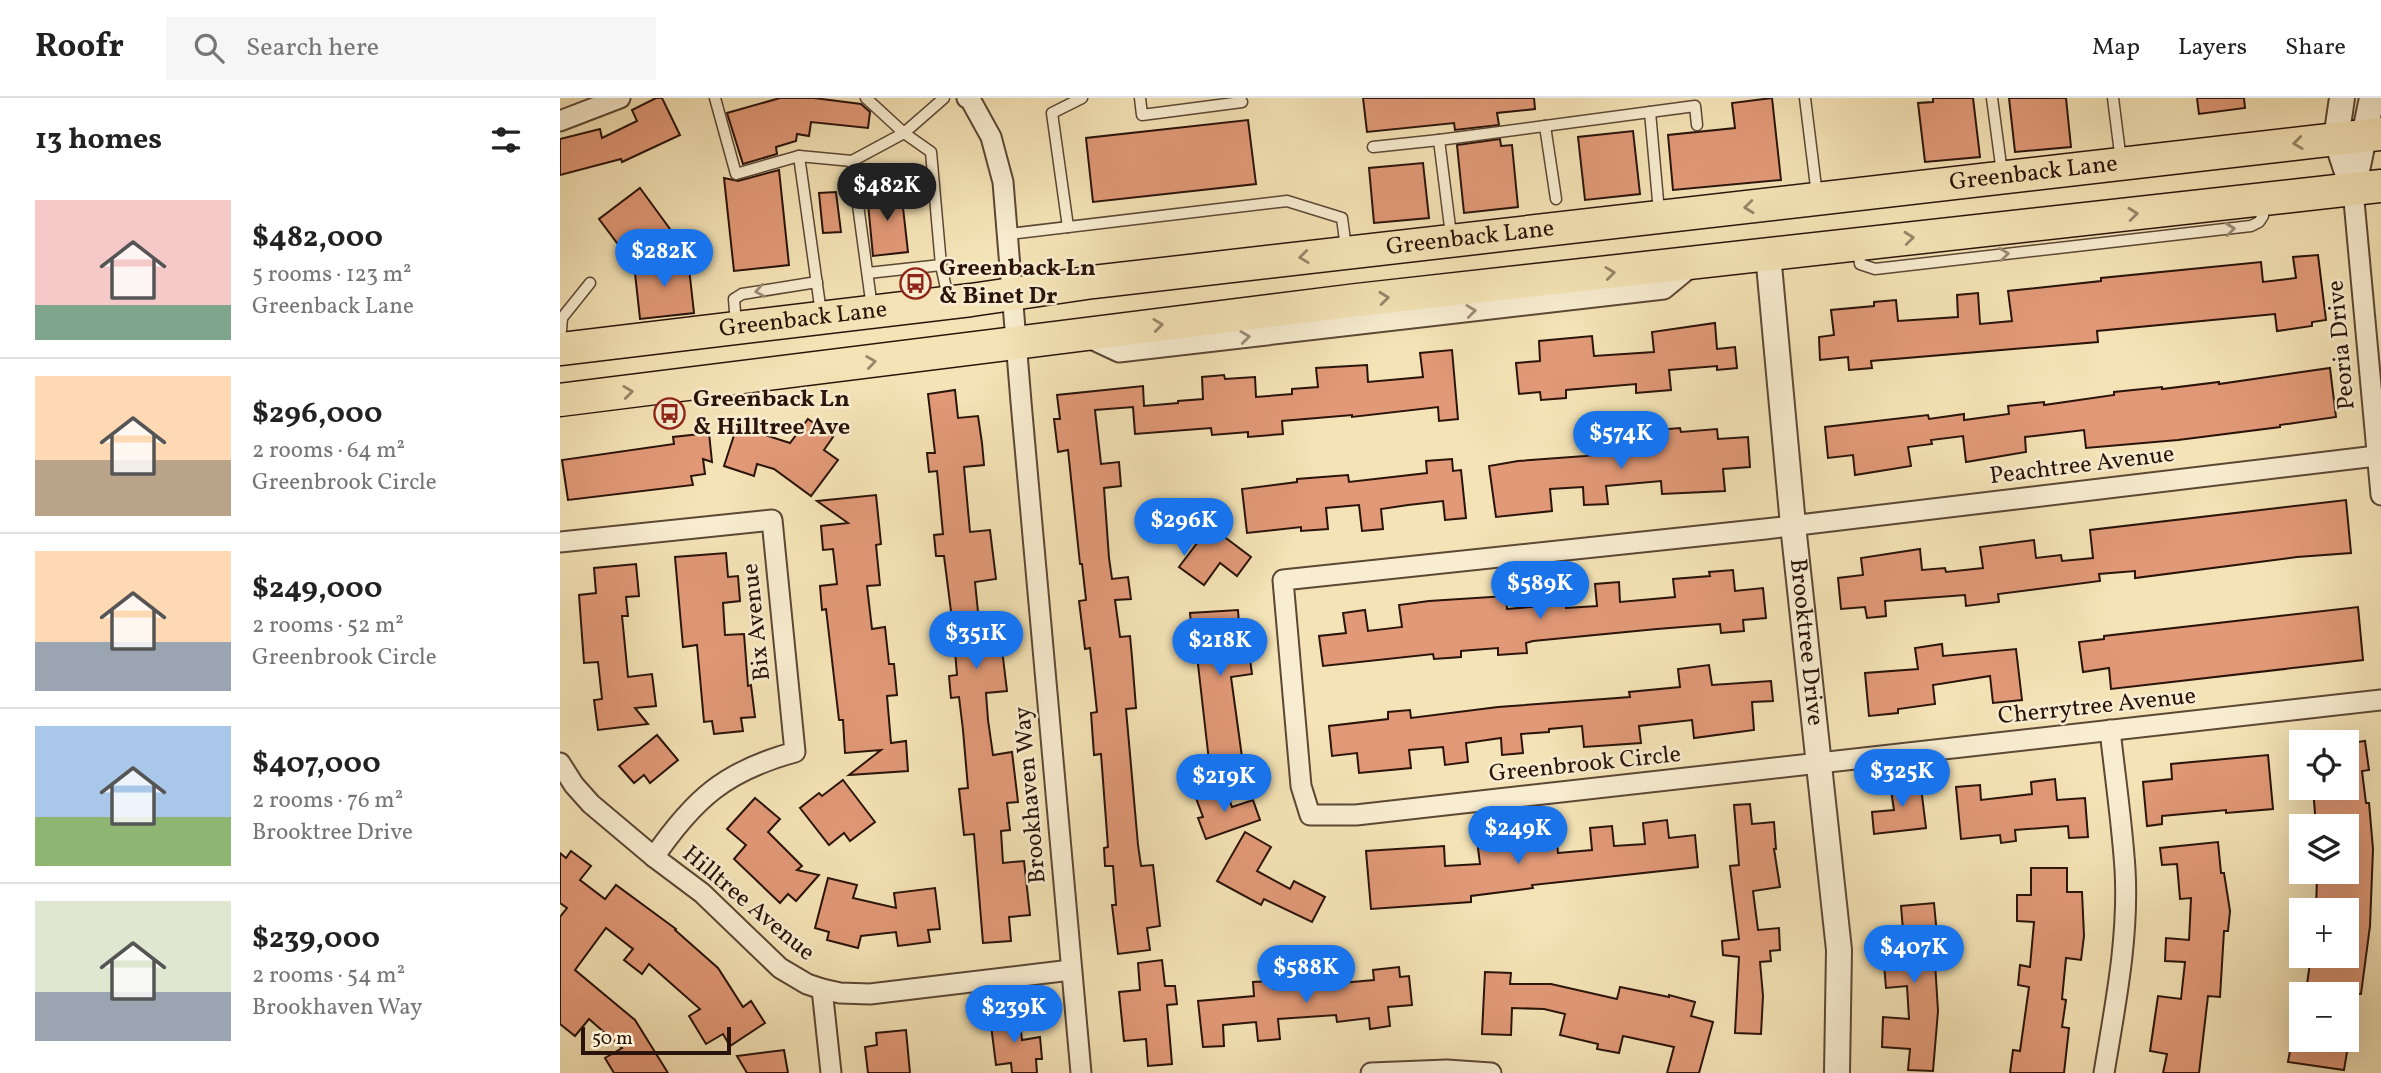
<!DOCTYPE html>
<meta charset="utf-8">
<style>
:root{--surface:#fff;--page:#f6f6f6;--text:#222;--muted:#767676;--line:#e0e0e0;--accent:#1a73e8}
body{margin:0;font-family:Vollkorn,serif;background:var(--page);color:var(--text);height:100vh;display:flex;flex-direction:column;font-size:26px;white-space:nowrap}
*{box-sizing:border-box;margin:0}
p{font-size:23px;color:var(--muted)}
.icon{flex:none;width:38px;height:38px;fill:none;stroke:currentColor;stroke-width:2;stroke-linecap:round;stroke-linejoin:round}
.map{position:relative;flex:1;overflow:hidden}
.side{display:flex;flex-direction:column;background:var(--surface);width:560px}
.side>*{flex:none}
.fabs{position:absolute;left:1729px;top:632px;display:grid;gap:14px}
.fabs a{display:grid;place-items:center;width:70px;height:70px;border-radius:0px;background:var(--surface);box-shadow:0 7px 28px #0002;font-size:35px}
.scale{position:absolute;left:21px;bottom:18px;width:150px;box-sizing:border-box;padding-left:7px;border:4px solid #2a130a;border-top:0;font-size:19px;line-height:24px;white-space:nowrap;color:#2a130a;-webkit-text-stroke:5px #f8edd0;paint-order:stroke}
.price{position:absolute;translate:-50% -60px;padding:0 16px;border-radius:24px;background:var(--accent);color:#fff;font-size:23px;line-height:46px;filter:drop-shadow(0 2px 4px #0008)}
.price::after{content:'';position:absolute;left:50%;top:42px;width:21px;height:16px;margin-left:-10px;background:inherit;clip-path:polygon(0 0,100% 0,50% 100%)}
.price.active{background:#222;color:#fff}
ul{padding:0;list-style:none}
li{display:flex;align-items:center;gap:21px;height:175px;padding:0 35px}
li+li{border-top:2px solid var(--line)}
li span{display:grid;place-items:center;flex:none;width:196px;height:140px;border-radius:0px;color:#555}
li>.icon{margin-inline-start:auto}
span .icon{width:84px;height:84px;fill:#fffc;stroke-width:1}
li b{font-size:30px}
h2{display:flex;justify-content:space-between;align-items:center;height:84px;padding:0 35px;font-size:30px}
header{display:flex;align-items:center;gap:42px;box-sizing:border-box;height:98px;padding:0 35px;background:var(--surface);border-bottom:2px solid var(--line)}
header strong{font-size:33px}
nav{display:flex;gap:38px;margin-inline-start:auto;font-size:24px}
.search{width:490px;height:63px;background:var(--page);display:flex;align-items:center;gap:18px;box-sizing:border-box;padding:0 24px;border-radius:0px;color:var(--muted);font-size:26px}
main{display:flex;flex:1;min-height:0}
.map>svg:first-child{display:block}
.building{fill:#e19977;stroke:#2a130a;stroke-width:2}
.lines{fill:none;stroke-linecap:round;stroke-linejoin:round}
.service-casing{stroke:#5c4735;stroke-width:13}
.minor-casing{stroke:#5c4735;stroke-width:23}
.tertiary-casing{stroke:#5c4735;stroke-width:28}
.primary-casing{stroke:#2a130a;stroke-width:35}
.service{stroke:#f8edd0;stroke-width:10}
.minor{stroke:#f8edd0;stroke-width:19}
.tertiary{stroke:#f8edd0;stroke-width:24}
.primary{stroke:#f4e3b6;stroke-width:32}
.oneway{stroke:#998569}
.oneway2{stroke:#9b8b77}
.labels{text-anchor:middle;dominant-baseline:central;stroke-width:5;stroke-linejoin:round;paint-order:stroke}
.street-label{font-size:24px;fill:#2a130a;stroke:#f8edd0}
.poi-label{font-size:24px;font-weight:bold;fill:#2a130a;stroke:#f8edd0;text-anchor:start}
</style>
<header>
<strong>Roofr</strong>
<div class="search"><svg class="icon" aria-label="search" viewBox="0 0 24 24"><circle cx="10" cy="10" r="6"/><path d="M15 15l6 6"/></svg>Search here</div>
<nav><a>Map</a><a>Layers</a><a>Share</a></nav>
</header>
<main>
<section class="side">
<h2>13 homes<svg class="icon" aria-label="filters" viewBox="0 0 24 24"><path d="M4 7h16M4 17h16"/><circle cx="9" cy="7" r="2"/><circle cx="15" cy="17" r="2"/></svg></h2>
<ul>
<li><span style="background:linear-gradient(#f6c9c9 75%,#7fa58c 0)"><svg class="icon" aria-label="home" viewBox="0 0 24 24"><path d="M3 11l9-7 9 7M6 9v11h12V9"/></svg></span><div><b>$482,000</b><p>5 rooms · 123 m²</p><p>Greenback Lane</p></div></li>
<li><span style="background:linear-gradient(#ffd9b3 60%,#b9a48a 0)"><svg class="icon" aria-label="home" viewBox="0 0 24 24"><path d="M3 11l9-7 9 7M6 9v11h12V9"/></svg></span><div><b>$296,000</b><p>2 rooms · 64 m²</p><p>Greenbrook Circle</p></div></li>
<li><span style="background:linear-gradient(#ffd9b3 65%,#9aa5b1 0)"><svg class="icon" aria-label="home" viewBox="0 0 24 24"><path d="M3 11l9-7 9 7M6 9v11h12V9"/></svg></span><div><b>$249,000</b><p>2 rooms · 52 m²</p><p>Greenbrook Circle</p></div></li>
<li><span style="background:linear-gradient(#a9c7e8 65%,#8fb573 0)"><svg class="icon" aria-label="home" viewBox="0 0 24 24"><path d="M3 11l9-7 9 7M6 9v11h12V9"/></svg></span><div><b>$407,000</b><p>2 rooms · 76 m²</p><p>Brooktree Drive</p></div></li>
<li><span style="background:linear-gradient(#dfe7d0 65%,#9aa5b1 0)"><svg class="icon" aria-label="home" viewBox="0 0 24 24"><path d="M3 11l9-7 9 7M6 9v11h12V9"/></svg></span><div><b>$239,000</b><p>2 rooms · 54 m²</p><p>Brookhaven Way</p></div></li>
</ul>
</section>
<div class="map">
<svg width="1821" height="975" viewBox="0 0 1821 975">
<rect width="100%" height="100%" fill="#f4e3b6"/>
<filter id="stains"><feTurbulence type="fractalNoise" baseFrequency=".00286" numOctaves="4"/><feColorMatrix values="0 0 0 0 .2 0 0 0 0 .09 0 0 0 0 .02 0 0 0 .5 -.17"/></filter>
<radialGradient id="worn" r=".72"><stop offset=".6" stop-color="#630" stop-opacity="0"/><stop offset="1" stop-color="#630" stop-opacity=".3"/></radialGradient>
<g class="building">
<polygon points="96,0 102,0 120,37 62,64 61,61 0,77 0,41 40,31 42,40 77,23 72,12"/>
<polygon points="220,0 254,0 301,6 310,14 308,30 251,24 249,38 237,36 236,43 216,49 217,56 183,66 167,15"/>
<polygon points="803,0 974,0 975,11 937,15 939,27 895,32 894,25 807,34"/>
<polygon points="1212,0 1221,82 1113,92 1108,37 1175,30 1172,5"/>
<polygon points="1373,0 1413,0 1420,59 1365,64 1358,5 1373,4"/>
<polygon points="1449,0 1506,0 1511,49 1455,54"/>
<polygon points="1637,0 1684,0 1685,10 1639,16"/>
<polygon points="688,22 696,86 533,104 526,40"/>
<polygon points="1073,33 1080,96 1025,102 1018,39"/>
<polygon points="940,41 941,48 952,47 958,109 904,115 897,47"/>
<polygon points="863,65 869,120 814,125 809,70"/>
<polygon points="219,72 229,167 174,173 164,80 178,83"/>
<polygon points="80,90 110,131 69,161 39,121"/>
<polygon points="341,92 348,154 313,158 307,95"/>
<polygon points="276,94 281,134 263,135 259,95"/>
<polygon points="1758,157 1766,222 1752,224 1752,228 1717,233 1715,216 1537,233 1538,244 1311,263 1312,270 1289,272 1288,259 1260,262 1259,239 1274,237 1271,212 1314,208 1314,204 1336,202 1338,223 1398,219 1397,197 1418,195 1420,226 1452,223 1448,193 1541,183 1541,180 1701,164 1703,184 1736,180 1733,159"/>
<polygon points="128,161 134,215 80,221 74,166"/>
<polygon points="1155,225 1157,251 1175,249 1177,270 1157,272 1157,268 1109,272 1111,292 1076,295 1076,286 1006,292 1006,300 981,302 980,294 959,296 956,265 980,263 979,243 1032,238 1034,258 1094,254 1092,234"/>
<polygon points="892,252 898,321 879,323 878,309 792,319 792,317 722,323 723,336 688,339 688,334 652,337 651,330 575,336 573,309 535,312 541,366 559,364 561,388 544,390 549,460 552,481 568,479 571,501 555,502 560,539 570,538 572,559 576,610 566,611 578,747 581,768 593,767 600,828 587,830 590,852 558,856 552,807 556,807 553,768 545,768 544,750 548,749 541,656 534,657 531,615 537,614 533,576 530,550 525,551 519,503 526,502 522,466 520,466 508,352 498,354 494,321 500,321 497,297 583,288 584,308 618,305 618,303 643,301 642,279 664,277 665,281 695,279 696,299 732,296 732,291 758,289 756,270 807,267 808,284 863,279 860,255"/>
<polygon points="1770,270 1776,319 1720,327 1720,329 1618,342 1526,350 1524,332 1465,339 1466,354 1406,364 1403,338 1371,342 1372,346 1348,349 1351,368 1295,377 1293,357 1268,360 1265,329 1368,317 1369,321 1404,316 1404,322 1449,316 1448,308 1484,304 1484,307 1554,297 1554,294 1602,289 1602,291 1659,284 1659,286"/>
<polygon points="395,292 398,320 418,318 422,345 424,367 404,369 410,434 430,432 436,481 415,484 421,544 441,543 447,593 426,595 428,622 433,657 452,654 458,704 447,705 450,732 441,733 443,765 464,763 470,817 449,819 451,843 423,845 414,736 404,737 399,691 408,690 403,632 399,599 391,600 389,578 397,577 393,529 384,458 376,458 374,437 383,436 377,373 369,374 367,355 375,355 368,296"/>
<polygon points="248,321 273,339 264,352 278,362 251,398 214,371 197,366 194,378 164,368 177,328 230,345"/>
<polygon points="1120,330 1121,334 1157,331 1158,341 1188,339 1190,369 1163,371 1165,393 1102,396 1101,383 1046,388 1048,406 1024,407 1023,389 990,391 992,413 936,419 929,368 958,363 1025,358 1098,349 1097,332"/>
<polygon points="149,335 152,364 143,361 145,376 131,378 133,387 8,402 2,362 114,346 113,339"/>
<polygon points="892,361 893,373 901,372 906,420 885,422 883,403 848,407 821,411 823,431 802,433 799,407 766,410 768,431 741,433 741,429 687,435 682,391 737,384 737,381 788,377 789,384 867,375 866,363"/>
<polygon points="316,397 321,446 316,447 320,487 307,488 312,531 325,529 329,566 334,566 337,597 327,598 331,645 346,643 348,673 289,677 321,652 285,655 283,622 279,622 266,511 262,512 260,488 277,486 273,451 263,452 261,428 288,425 257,403"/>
<polygon points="1786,402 1791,455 1737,459 1575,480 1575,473 1539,476 1540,483 1438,496 1439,504 1406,508 1405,497 1325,503 1326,518 1307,520 1305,509 1281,511 1278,480 1303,477 1301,460 1360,451 1362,472 1385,470 1386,474 1423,470 1420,449 1474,442 1476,460 1501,457 1502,463 1533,460 1530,432"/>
<polygon points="650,428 691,459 677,478 660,465 644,487 619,469"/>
<polygon points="166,455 168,479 178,478 180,503 163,505 165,537 184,536 188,588 191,587 195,619 181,620 183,633 154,636 152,623 144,624 137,547 123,549 115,459"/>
<polygon points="76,466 79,498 66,499 68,518 62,518 68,579 92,576 96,608 75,610 88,626 38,632 34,602 42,601 38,564 24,565 19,497 36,495 34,470"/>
<polygon points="1173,472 1175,493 1203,490 1206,520 1183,522 1184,533 1161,535 1160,526 1097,531 973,543 966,545 967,555 938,557 938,550 901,553 901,559 874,561 873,556 763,568 759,538 786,535 783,515 805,512 808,533 842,529 839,507 869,503 946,498 947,511 982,508 981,493 1004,491 1006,510 1037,508 1035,486 1059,484 1060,504 1115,499 1113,481 1150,478 1149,474"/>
<polygon points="1798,509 1803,562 1551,591 1549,570 1523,574 1519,544 1544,541 1544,538"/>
<polygon points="678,512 681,555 689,554 692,576 671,579 682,659 649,663 636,549 633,549 630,515"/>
<polygon points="1382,546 1383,558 1456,551 1462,602 1433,605 1430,578 1373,587 1375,606 1338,611 1338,615 1309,618 1305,575 1358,571 1355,550"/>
<polygon points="1149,567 1152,587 1211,583 1213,603 1192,604 1194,632 1134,640 1132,622 1079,628 1081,645 1024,649 1022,628 989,631 989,634 961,636 963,655 942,657 941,640 906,645 908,664 885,667 883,649 849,652 851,670 799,675 797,655 772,658 769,628 828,621 828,614 850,612 851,620 938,609 1070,599 1069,594 1120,589 1118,571"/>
<polygon points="1796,636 1798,644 1805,643 1809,672 1802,673 1806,705 1809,705 1813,751 1810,828 1801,896 1746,893 1751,858 1787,858 1787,812 1756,812 1757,779 1787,780 1787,728 1756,728 1753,690 1787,690 1787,637"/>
<polygon points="97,637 118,662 90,685 84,677 74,685 59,668"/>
<polygon points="1708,657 1713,711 1666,715 1666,712 1602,718 1602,726 1587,728 1583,684 1612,681 1611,666"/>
<polygon points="1360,681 1366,730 1314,736 1312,714 1334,712 1330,685"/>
<polygon points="1495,681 1497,702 1525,700 1528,739 1509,740 1508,728 1455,732 1456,743 1441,745 1440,737 1401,741 1396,689 1420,687 1421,702 1472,696 1471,684"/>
<polygon points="283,682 315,724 290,743 284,735 269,747 240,710 259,695 262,698"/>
<polygon points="665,689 672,709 693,702 700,722 646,741 638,720 643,719 636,700"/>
<polygon points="195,700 220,721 208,734 242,768 237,772 259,777 236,803 228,796 220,805 174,761 186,747 167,731"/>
<polygon points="1190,706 1192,726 1214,724 1216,751 1214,751 1220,789 1193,793 1198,832 1219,830 1220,852 1210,853 1211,863 1200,864 1203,898 1201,936 1175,935 1179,859 1163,857 1162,843 1179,841 1170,768 1179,767 1174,707"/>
<polygon points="1107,722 1109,740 1135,737 1138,769 972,787 973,790 911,798 911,804 811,811 806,753 884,748 885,768 920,766 917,742 996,733 998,755 1032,752 1030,730 1052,728 1054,748 1085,746 1083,725"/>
<polygon points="685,734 711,749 697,773 730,791 734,783 765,799 752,824 704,801 701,807 657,783"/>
<polygon points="1658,744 1661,775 1664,775 1670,813 1668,833 1664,833 1660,899 1648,898 1639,975 1603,975 1607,956 1590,953 1598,898 1621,901 1625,864 1605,863 1606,840 1629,842 1631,800 1620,801 1617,766 1602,767 1600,750"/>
<polygon points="11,753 31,768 20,782 45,801 56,787 116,831 115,832 158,870 183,909 191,903 205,925 170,948 163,936 146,946 129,918 140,911 89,866 82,876 64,862 73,851 46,830 15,872 75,922 108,975 54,975 45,960 62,950 29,921 15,938 0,926 0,819 7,810 0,805 0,755 6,760"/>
<polygon points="1471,770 1507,770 1507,794 1522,794 1524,838 1521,862 1506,860 1502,901 1506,902 1502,929 1509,930 1504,975 1450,975 1453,952 1460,953 1469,889 1458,887 1460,867 1470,869 1474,824 1457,823 1457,797 1471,797"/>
<polygon points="268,780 297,787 293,800 336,810 334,795 375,790 380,831 368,832 370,844 338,848 336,834 301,838 298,850 267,842 269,834 255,830"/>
<polygon points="1374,805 1378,848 1374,848 1378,913 1373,973 1348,972 1350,951 1322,949 1323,919 1349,921 1347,888 1326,890 1324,866 1328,866 1325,834 1343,832 1341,808"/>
<polygon points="602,862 605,888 615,888 617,906 607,907 612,966 588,968 586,941 564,943 559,894 580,892 578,865"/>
<polygon points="839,869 840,879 849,878 852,907 828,909 830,928 810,931 809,920 777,924 776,917 718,921 720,941 698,943 696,924 663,927 664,948 643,949 638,903 694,898 693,884 713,883 713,891 814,882 813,872"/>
<polygon points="925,874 951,875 950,886 991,886 1057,901 1060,889 1109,899 1109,897 1135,904 1131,918 1153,924 1139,975 1107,975 1114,949 1063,938 1059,955 1037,951 1038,946 1000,937 1005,916 984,911 952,910 951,937 922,936"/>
<polygon points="459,915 462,942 480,939 482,961 476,961 477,975 452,975 451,965 436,967 430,919"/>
<polygon points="346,932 350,975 308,975 305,949 317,947 316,935"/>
<polygon points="1732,942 1789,942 1784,972 1728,964"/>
<polygon points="224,952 228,975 187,975 177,958"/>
</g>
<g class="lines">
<defs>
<g id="service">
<polyline points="155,0 176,76 239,58 261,215"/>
<polyline points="306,0 344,35 384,0"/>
<polyline points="580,0 582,17 682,4"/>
<polyline points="1245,0 1257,97"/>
<polyline points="1432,0 1442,75"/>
<polyline points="1553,0 1561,63"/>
<polyline points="1090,14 1099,114"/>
<polyline points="985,28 996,101"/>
<polyline points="813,49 879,42"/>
<polyline points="239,58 292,63"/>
<polyline points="508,129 492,15 522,0"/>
<polyline points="449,136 727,103 782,120 786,150"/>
<polyline points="891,137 879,42 1135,8 1137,27"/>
<polyline points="1298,150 1300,166 1315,171 1691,128 1699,124 1703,118 1702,105"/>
<polyline points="308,175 381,167"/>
<polyline points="312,210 292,63 344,35 371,54 381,167 388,200"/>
<polyline points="176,227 174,201 182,196 257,184"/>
<polyline points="1,233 2,220 30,185"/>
</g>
<g id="minor">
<polyline points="407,0 410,1 431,39 443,84 461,304 521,975"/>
<polyline points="0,23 60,0"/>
<polyline points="1793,92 1821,397"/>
<polyline points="527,239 559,254 1104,191 1133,167"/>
<polyline points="1816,358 1205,431 723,482 741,688 750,717 796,717 1821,602"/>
<path d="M0 444 212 422 235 654C165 673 134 701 94 759"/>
<polyline points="0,665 14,687 31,706 94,759 142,795 220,870 247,886 262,891 280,895 310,896 511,872"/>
<polyline points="262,891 271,975"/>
<polyline points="811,975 887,972 931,975"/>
<path d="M1544 975C1555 908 1569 840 1565 771 1562 725 1555 678 1550 632"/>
</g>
<g id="tertiary">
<polyline points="1782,0 1776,41 1793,92"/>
<polyline points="1793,92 1812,0"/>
<path id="s1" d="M1208 156 1233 427 1279 852 1277 975"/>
</g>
<g id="primary">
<path id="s2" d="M0 251 411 202 533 184 1821 36"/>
<polyline points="0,302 797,202 1821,88"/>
</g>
</defs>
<use href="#service" class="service-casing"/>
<use href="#minor" class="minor-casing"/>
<use href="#tertiary" class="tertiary-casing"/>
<use href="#primary" class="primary-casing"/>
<use href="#service" class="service"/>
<use href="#minor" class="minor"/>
<use href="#tertiary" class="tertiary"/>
<use href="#primary" class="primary"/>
</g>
<defs><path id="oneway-chevron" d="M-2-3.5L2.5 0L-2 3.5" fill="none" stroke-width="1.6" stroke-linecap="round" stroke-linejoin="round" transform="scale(1.75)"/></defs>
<g class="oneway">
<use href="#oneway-chevron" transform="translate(1738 45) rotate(173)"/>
<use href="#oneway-chevron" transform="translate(1189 109) rotate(174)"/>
<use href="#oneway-chevron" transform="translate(1573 116) rotate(-6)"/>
<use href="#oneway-chevron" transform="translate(1349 140) rotate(-6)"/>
<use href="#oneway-chevron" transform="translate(744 159) rotate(173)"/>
<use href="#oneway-chevron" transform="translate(1050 175) rotate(-7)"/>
<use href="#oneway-chevron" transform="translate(824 200) rotate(-6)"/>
<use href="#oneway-chevron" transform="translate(598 227) rotate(-7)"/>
<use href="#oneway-chevron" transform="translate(311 264) rotate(-8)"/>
<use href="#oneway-chevron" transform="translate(68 294) rotate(-7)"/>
</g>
<g class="oneway2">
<use href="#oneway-chevron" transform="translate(1670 131) rotate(-6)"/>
<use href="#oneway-chevron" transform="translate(1444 156) rotate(-6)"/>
<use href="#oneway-chevron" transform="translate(200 193) rotate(170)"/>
<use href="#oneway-chevron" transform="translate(911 213) rotate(-7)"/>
<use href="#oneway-chevron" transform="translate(685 239) rotate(-7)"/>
</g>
<defs>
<symbol id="bus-ring" viewBox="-11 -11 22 22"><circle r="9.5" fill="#f8edd0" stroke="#8f2418" stroke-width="1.5"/><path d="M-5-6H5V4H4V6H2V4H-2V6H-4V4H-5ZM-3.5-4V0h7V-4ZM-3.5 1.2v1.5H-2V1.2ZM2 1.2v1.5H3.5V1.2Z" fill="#8f2418"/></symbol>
</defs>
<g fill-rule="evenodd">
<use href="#bus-ring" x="338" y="168" width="35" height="35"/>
<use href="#bus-ring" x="92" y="298" width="35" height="35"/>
</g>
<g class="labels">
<g class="street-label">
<text stroke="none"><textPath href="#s2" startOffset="1484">Greenback Lane</textPath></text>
<text stroke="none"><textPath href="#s2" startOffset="917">Greenback Lane</textPath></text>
<text stroke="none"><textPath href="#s2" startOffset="245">Greenback Lane</textPath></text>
<text transform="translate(1782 247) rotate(-95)">Peoria Drive</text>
<text transform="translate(1522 368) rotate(-7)">Peachtree Avenue</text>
<text transform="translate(197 524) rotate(-96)">Bix Avenue</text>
<text stroke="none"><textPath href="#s1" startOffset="390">Brooktree Drive</textPath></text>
<text transform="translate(1537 609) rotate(-6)">Cherrytree Avenue</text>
<text transform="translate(1025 667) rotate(-6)">Greenbrook Circle</text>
<text transform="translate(471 697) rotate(-95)">Brookhaven Way</text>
<text transform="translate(188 806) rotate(40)">Hilltree Avenue</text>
</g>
<g class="poi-label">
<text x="379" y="171">Greenback Ln<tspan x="379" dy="28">&amp; Binet Dr</tspan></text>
<text x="133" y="302">Greenback Ln<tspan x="133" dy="28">&amp; Hilltree Ave</tspan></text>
</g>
</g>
<rect width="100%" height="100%" filter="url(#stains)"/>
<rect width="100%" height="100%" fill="url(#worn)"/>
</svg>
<div class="fabs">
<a><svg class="icon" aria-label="locate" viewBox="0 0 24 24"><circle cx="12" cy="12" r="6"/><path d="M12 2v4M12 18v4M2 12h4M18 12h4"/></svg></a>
<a><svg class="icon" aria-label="layers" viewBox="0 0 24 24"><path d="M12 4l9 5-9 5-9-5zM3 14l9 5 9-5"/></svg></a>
<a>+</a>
<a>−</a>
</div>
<div class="scale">50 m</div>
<b class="price active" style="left:327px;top:125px">$482K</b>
<b class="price" style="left:104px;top:191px">$282K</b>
<b class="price" style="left:1061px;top:373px">$574K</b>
<b class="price" style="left:624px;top:460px">$296K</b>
<b class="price" style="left:980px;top:523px">$589K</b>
<b class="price" style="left:416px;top:573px">$351K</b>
<b class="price" style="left:660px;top:580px">$218K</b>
<b class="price" style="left:1342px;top:711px">$325K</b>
<b class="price" style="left:664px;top:716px">$219K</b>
<b class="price" style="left:958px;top:768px">$249K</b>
<b class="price" style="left:1354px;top:887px">$407K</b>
<b class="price" style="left:746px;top:907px">$588K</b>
<b class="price" style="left:454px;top:947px">$239K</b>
</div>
</main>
